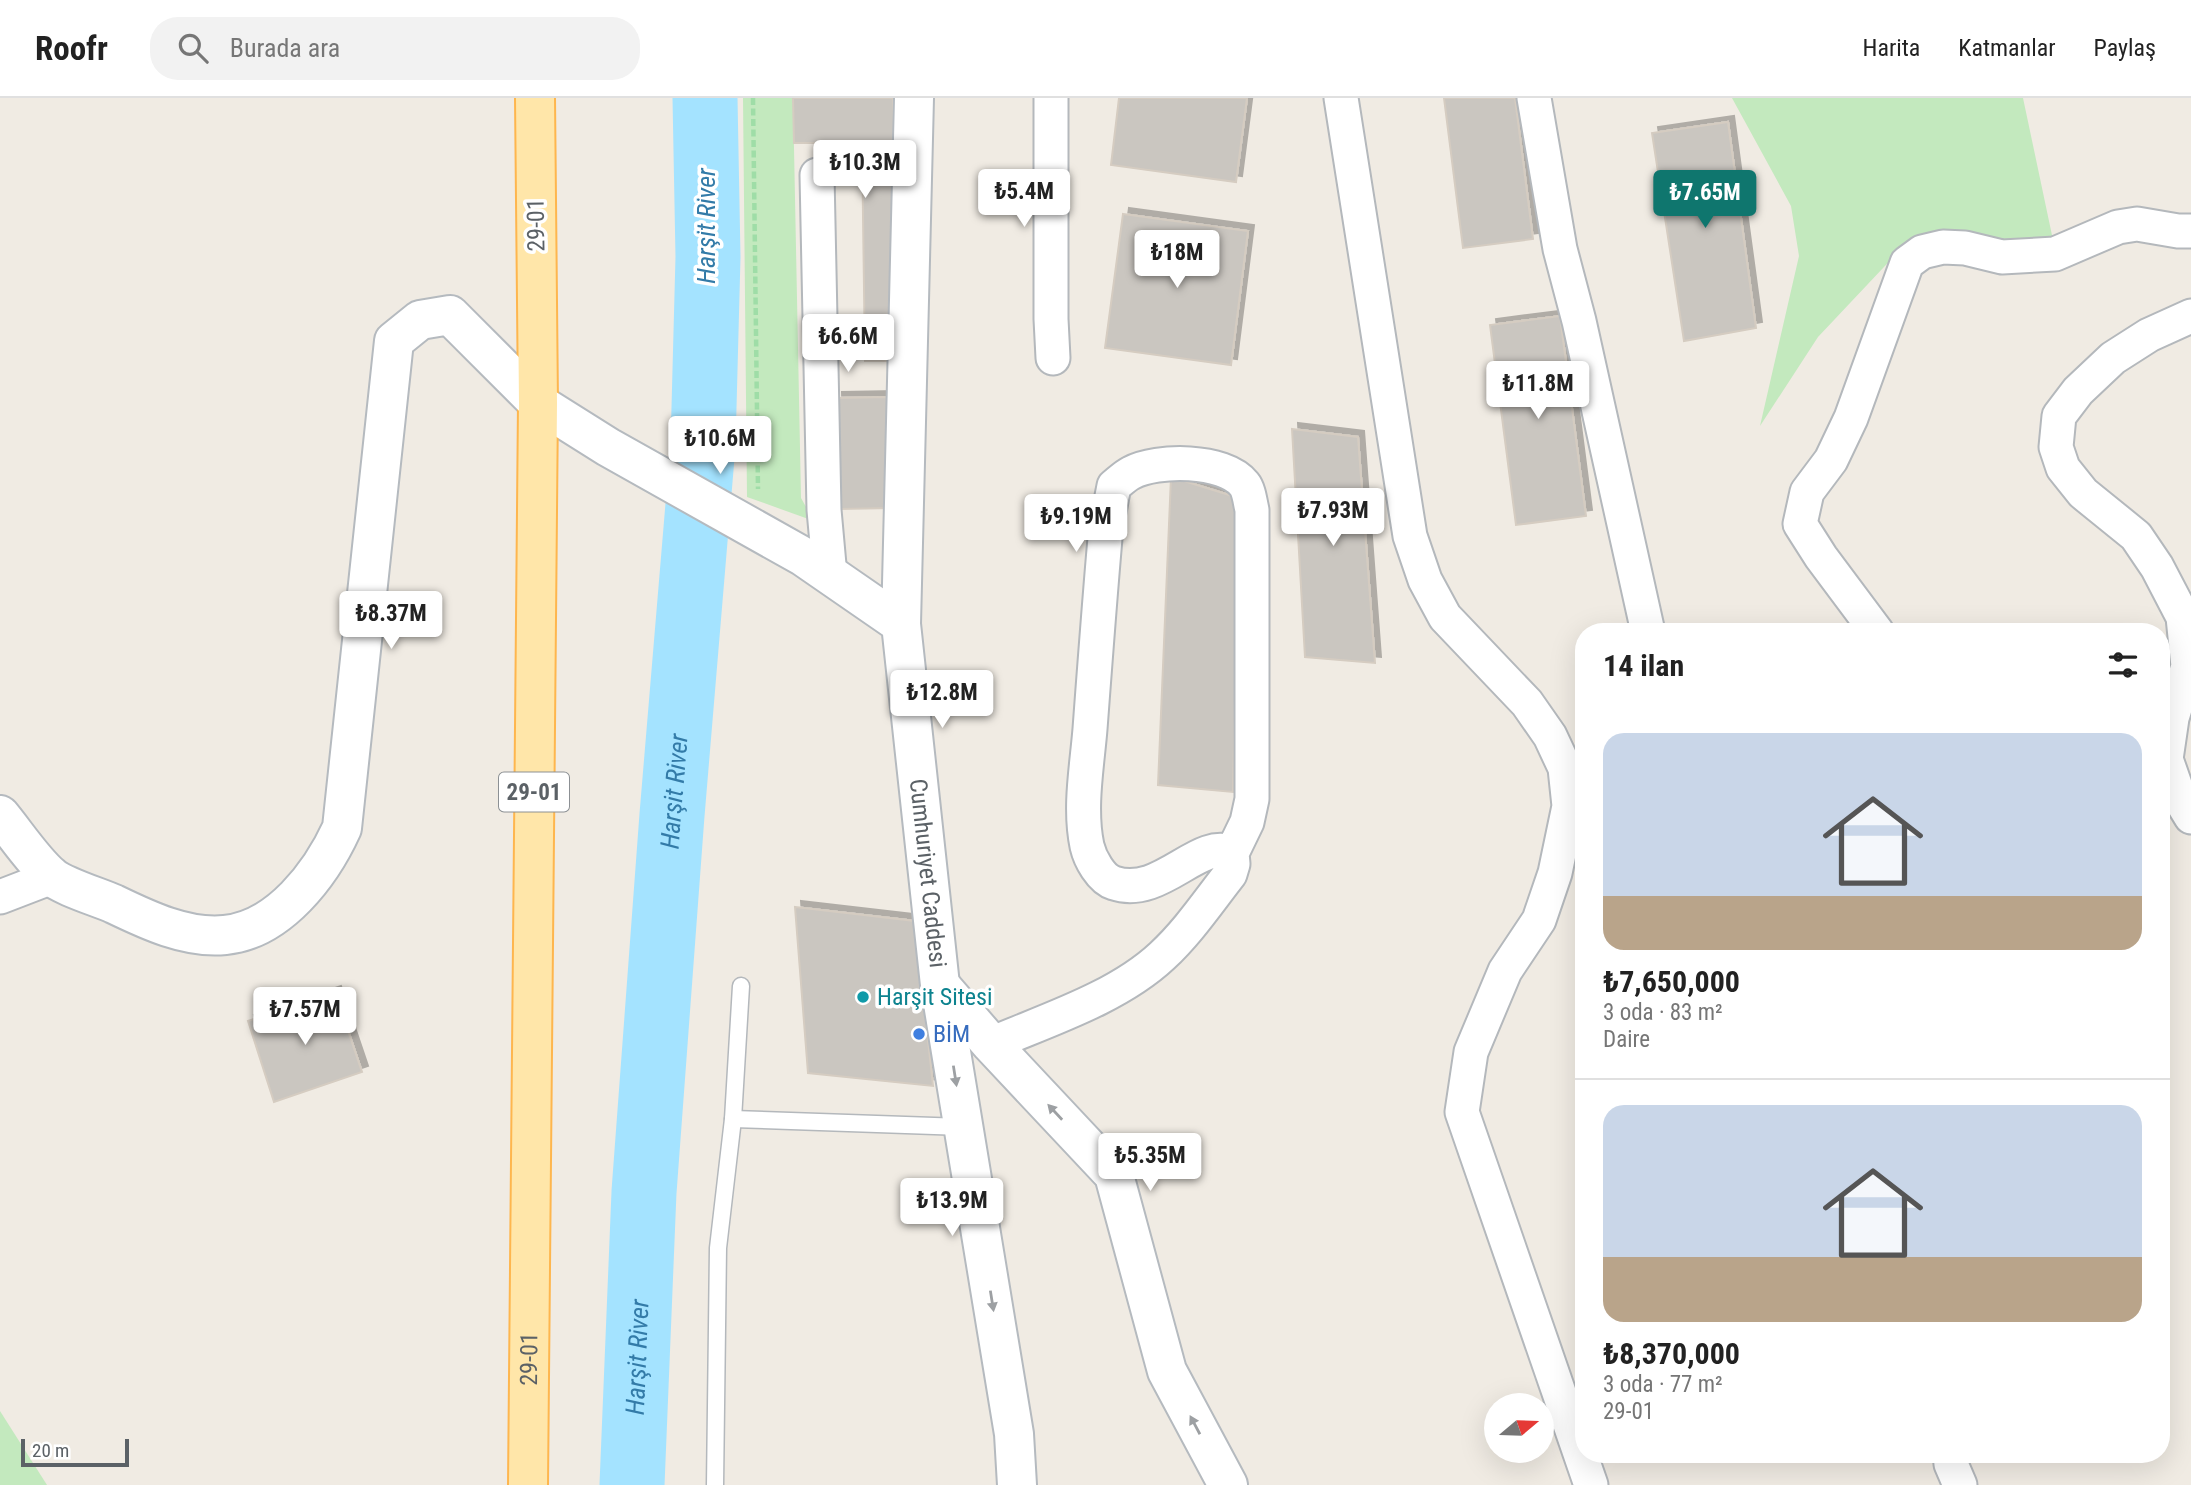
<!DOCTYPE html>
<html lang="tr">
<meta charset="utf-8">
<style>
:root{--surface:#fff;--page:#f2f2f2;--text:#222;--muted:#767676;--line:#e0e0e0;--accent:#0f766e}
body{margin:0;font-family:"Roboto Condensed",sans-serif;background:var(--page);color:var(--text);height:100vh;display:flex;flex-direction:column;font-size:26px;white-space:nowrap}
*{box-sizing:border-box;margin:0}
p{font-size:23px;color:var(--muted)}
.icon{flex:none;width:38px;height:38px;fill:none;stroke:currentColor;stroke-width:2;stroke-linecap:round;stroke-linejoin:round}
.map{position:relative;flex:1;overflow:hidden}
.drawer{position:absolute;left:1575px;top:525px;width:595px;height:840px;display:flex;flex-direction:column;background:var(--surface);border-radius:28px;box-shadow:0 7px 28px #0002}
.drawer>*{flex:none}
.needle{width:46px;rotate:71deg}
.fabs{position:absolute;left:1484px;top:1295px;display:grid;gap:14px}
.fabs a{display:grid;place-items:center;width:70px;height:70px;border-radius:50%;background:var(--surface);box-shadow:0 7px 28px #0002;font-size:35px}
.scale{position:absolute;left:21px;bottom:18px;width:108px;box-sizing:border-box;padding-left:7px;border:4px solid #5b6166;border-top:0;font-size:19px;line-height:24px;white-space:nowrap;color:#5b6166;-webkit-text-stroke:5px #fff;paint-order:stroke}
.price{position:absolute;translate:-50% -60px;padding:0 16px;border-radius:7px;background:#fff;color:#222;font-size:23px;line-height:46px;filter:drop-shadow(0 2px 4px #0008)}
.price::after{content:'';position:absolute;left:50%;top:42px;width:21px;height:16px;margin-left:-10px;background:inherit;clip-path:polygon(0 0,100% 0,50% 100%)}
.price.selected{background:var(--accent);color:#fff}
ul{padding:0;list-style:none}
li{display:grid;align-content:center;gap:14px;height:371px;padding:0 28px}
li+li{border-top:2px solid var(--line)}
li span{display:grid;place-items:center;height:217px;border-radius:21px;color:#555}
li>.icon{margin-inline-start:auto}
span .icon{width:126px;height:126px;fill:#fffc;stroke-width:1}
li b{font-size:30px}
h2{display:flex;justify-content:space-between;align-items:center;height:84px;padding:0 28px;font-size:30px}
header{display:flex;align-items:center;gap:42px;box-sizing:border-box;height:98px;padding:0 35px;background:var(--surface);border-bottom:2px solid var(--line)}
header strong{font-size:33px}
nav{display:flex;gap:38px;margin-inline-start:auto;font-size:24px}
.search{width:490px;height:63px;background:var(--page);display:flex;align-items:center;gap:18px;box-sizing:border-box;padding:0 24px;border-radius:28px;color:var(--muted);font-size:26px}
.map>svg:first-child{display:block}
.green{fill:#c3e9be}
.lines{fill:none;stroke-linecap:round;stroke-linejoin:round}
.river{stroke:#a4e3ff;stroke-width:65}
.building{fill:#cac6c0;stroke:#d5ccc1;stroke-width:2;filter:url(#shadow)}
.lane-casing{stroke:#b4b8bc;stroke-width:19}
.street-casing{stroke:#b4b8bc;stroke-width:37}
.secondary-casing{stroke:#b5babf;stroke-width:42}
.primary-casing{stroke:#feb64e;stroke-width:42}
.path{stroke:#9fdda7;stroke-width:4.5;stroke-dasharray:7 3.5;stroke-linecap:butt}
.lane{stroke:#fff;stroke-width:16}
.street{stroke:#fff;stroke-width:33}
.secondary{stroke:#fff;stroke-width:38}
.primary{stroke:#ffe6a9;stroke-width:38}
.oneway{fill:#9da0a3}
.culture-dot{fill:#0f9aa8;stroke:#fff;stroke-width:2.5}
.shop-dot{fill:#3f7fe0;stroke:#fff;stroke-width:2.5}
.labels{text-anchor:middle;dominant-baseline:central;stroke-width:7;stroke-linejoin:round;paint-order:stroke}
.shield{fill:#fff;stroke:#8c9094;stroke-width:2}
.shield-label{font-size:23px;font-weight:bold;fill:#5b6166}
.street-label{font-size:24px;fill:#5b6166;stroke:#fff}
.culture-label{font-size:24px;fill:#0d838f;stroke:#fff;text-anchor:start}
.shop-label{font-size:24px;fill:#366cbe;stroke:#fff;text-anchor:start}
.water-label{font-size:26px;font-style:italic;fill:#337ba8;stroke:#fff}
</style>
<header>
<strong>Roofr</strong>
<div class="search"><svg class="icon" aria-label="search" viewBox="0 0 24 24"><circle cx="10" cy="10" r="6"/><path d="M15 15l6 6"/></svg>Burada ara</div>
<nav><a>Harita</a><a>Katmanlar</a><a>Paylaş</a></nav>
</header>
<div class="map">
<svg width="2191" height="1387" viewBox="0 0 2191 1387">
<defs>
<filter id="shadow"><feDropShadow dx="6" dy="-6" stdDeviation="0" flood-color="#0004"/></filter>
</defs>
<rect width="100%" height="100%" fill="#f0ebe3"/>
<g class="green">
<polygon points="743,0 793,0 801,400 814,423 747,399"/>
<polygon points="1732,0 2023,0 2053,142 1900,152 1818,239 1760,328 1799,158 1791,108"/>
<polygon points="0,1313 47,1387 0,1387"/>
</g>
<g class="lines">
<path class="river" id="s1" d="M632 1387 644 1094 672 717 703 347 708 159 705 0"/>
</g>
<g class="building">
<polygon points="793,0 893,0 897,263 865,263 862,45 794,45"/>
<polygon points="1119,0 1247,0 1236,84 1111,67"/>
<polygon points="1444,0 1515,0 1533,141 1463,150"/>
<polygon points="1728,24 1756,230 1684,243 1652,35"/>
<polygon points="1123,116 1248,133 1231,267 1105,250"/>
<polygon points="1560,218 1586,418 1516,427 1490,227"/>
<polygon points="890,299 893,410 839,411 836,300"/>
<polygon points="1292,331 1358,339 1375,565 1305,559"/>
<polygon points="1171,379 1239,400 1233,694 1158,687"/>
<polygon points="795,809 915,823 933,988 808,975"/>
<polygon points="335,894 362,974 274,1004 248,923"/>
</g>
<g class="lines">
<defs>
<g id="lane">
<polyline points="733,1021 963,1029"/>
<polyline points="715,1387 718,1150 733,1021 741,888"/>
</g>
<g id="street">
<polyline points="1051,0 1051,221 1053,260"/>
<polyline points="1341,0 1410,438 1425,482 1445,519 1527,605 1550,638 1565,670 1569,708 1555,775 1539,822 1505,873 1471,954 1462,1014 1591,1387"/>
<polyline points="1534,0 1560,151 1579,223 1648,534"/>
<polyline points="817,77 824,412 830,478"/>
<polyline points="2191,218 2149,237 2113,260 2078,293 2059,318 2056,349 2063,370 2083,395 2136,438 2157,469 2183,519 2188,568 2172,620 2166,661 2180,701 2191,719"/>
<polyline points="1877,534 1821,459 1800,426 1807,394 1831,362 1851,320 1907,165 1922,154 1943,149 1965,150 2002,159 2055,156 2118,129 2137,126 2178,133 2191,133"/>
<polyline points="0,799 52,779"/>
<path d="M991 946C1047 922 1117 900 1162 858 1188 834 1208 804 1230 776L1233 766 1232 755C1199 739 1161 801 1114 785 1101 781 1090 761 1087 748 1079 710 1087 668 1090 631 1095 564 1100 496 1106 429L1114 388C1119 384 1125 378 1131 375 1157 361 1224 361 1244 386 1249 392 1250 404 1252 412V701L1247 724 1232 755"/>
<polyline points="1950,1356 1951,1366 1960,1387"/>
</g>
<g id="secondary">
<polyline points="901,526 914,0"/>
<path id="s2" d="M0 717C15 735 34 764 51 778 62 788 98 799 114 806 147 822 187 841 225 837 279 832 321 776 342 730L394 243 420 222 450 217 538 305 608 349 804 459 901 526 940 887 1014 1336 1017 1387"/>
<polyline points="940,887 991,946 1114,1077 1167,1273 1228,1387"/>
</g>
<g id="primary">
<path id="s3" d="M528 1387 538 305 535 0"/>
</g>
</defs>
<use href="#lane" class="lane-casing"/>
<use href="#street" class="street-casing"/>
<use href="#secondary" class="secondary-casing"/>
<use href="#primary" class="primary-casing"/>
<polyline class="path" points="753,0 758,391"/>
<use href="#lane" class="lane"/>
<use href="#street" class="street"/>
<use href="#secondary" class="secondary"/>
<use href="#primary" class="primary"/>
</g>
<defs><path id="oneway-solid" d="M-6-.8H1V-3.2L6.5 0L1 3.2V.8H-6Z" transform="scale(1.75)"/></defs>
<g class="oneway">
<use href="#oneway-solid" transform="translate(955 978) rotate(81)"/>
<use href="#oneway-solid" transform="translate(1055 1014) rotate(-133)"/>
<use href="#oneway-solid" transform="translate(992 1203) rotate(81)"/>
<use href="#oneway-solid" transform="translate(1195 1327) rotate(-118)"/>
</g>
<circle class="culture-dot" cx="863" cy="899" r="7"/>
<circle class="shop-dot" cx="919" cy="936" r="7"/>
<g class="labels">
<rect class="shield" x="499" y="674.5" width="70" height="39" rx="5"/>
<g class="shield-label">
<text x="534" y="694">29-01</text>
</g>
<g class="street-label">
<text transform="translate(536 127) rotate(-91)">29-01</text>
<text stroke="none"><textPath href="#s2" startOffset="1785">Cumhuriyet Caddesi</textPath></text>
<text stroke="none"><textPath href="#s3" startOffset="126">29-01</textPath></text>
</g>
<g class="culture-label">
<text x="877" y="899">Harşit Sitesi</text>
</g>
<g class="shop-label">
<text x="933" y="936">BİM</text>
</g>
<g class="water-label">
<text transform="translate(706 128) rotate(-90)">Harşit River</text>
<text stroke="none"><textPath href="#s1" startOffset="695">Harşit River</textPath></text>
<text stroke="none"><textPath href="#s1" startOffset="128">Harşit River</textPath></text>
</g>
</g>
</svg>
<div class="fabs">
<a><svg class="needle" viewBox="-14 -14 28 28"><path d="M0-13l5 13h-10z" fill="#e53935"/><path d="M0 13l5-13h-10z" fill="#767676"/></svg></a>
</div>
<div class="scale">20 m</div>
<b class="price" style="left:865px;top:102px">₺10.3M</b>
<b class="price" style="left:1024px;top:131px">₺5.4M</b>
<b class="price selected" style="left:1705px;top:132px">₺7.65M</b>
<b class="price" style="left:1177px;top:192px">₺18M</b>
<b class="price" style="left:848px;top:276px">₺6.6M</b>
<b class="price" style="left:1538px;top:323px">₺11.8M</b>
<b class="price" style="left:720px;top:378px">₺10.6M</b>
<b class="price" style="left:1333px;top:450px">₺7.93M</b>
<b class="price" style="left:1076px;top:456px">₺9.19M</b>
<b class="price" style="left:391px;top:553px">₺8.37M</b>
<b class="price" style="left:942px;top:632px">₺12.8M</b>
<b class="price" style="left:305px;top:949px">₺7.57M</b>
<b class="price" style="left:1150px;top:1095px">₺5.35M</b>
<b class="price" style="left:952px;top:1140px">₺13.9M</b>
<section class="drawer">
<h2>14 ilan<svg class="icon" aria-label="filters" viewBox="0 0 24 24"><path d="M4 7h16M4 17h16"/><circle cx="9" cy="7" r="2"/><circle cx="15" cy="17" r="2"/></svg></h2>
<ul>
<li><span style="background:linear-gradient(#c9d6e8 75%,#b9a48a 0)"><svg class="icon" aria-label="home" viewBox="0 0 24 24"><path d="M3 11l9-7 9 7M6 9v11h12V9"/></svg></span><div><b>₺7,650,000</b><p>3 oda · 83 m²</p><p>Daire</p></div></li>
<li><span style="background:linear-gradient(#c9d6e8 70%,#b9a48a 0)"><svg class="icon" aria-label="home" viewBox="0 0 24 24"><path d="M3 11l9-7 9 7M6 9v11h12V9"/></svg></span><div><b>₺8,370,000</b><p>3 oda · 77 m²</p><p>29-01</p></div></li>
</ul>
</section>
</div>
